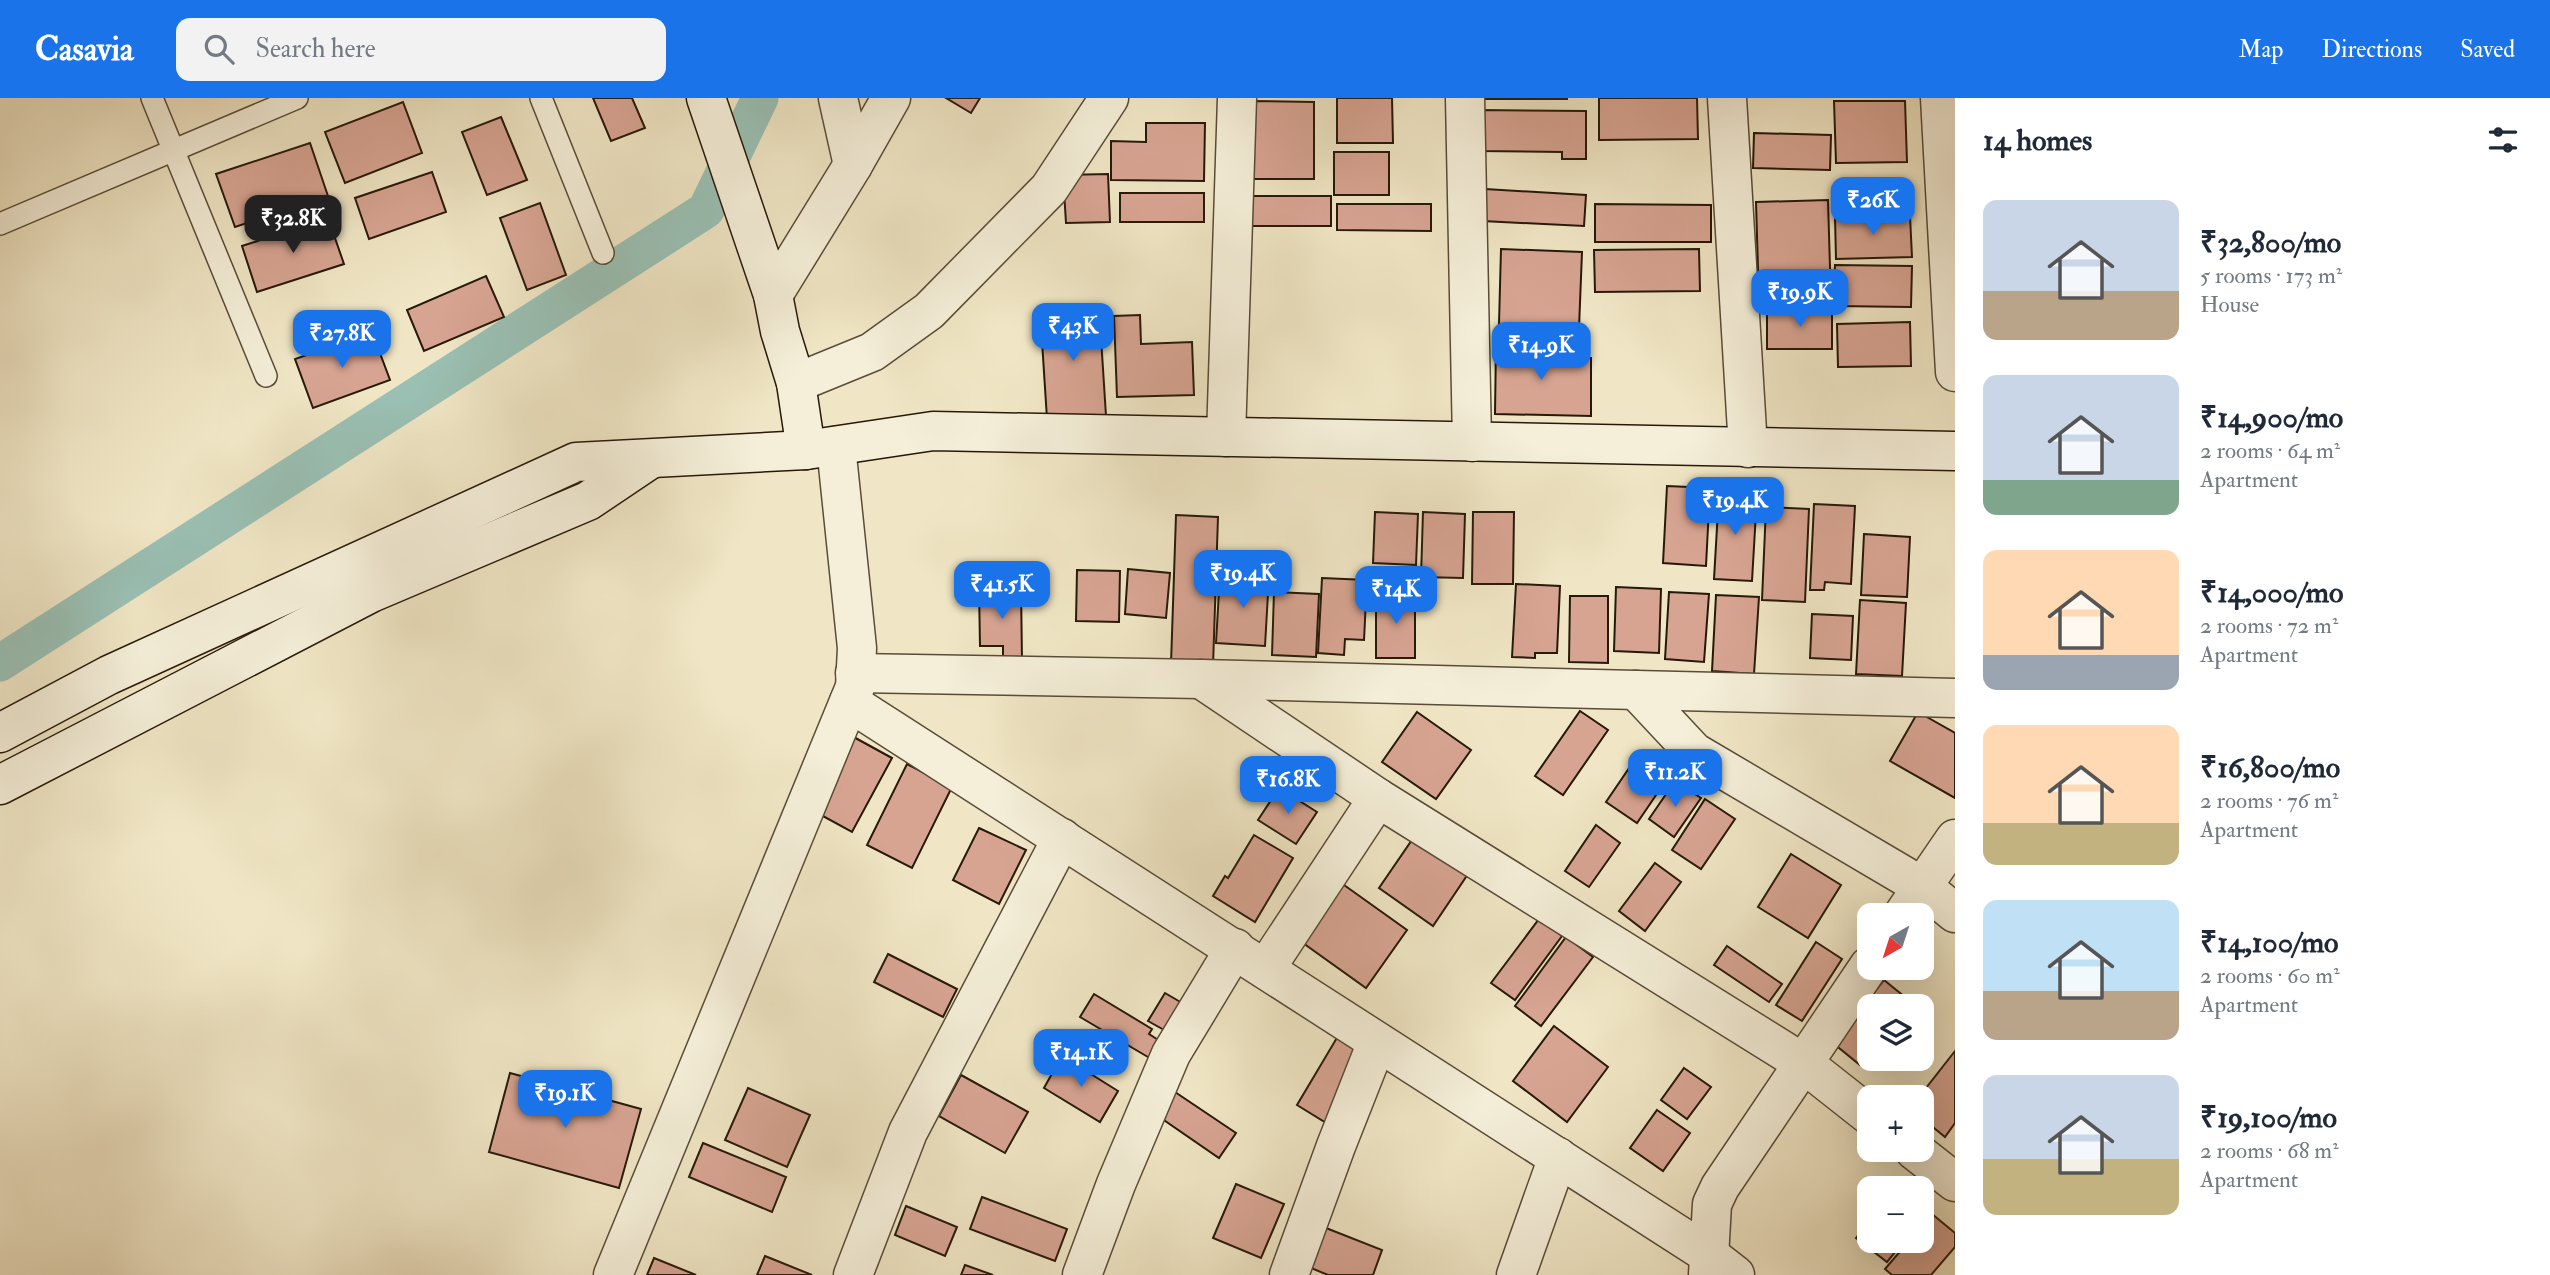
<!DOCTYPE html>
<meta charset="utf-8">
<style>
:root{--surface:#fff;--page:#f2f2f3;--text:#1f2937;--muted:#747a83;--accent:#1a73e8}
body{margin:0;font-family:"IM FELL Double Pica",serif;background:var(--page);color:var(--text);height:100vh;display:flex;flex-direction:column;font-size:26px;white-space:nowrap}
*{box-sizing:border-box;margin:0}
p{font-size:23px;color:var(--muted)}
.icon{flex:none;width:38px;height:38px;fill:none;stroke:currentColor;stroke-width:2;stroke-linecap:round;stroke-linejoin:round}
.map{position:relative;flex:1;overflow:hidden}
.panel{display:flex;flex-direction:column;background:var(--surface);width:595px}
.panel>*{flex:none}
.needle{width:46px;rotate:219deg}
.fabs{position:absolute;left:1857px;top:805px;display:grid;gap:14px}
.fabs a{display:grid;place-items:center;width:77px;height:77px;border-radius:14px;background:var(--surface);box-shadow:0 7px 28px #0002;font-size:35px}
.price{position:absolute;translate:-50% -60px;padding:0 16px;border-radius:14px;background:var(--accent);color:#fff;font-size:23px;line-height:46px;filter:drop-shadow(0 2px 4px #0008)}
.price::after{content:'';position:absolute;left:50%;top:42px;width:21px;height:16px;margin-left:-10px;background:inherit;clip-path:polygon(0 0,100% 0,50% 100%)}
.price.selected{background:#222;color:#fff}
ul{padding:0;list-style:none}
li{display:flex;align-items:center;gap:21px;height:175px;padding:0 28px}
li span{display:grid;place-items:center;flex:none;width:196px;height:140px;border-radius:14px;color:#555}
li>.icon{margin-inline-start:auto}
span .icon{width:84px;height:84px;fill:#fffc;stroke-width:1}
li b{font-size:30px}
h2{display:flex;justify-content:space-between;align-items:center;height:84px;padding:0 28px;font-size:30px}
header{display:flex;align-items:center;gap:42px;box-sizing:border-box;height:98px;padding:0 35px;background:var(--accent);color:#fff}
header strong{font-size:33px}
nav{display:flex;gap:38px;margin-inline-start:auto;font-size:24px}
.search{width:490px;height:63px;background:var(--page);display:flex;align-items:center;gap:18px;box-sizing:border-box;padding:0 24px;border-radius:14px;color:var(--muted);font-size:26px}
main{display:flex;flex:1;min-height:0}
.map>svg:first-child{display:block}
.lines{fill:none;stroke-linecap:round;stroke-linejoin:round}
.canal{stroke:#9ac0b4;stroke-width:37}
.building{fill:#d7a492;stroke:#271909;stroke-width:2}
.lane-casing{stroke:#594c38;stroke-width:24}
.street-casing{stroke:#594c38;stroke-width:41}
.secondary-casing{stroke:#271909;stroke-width:41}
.lane{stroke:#f5efd9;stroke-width:21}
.street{stroke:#f5efd9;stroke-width:38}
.secondary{stroke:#f5efd9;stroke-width:38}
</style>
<header>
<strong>Casavia</strong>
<div class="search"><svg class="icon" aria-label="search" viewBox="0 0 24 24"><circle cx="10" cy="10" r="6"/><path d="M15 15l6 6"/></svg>Search here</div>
<nav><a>Map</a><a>Directions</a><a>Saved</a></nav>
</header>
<main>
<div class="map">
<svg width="1955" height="1177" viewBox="0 0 1955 1177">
<rect width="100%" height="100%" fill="#f0e6c5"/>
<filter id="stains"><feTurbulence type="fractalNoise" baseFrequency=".00286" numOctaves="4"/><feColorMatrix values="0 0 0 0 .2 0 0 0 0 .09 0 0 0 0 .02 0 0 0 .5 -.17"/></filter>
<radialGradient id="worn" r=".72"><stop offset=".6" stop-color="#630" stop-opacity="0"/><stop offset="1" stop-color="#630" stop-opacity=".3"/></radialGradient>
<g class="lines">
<polyline class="canal" points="0,565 706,112 760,0"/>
</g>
<g class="building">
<polygon points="593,0 632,0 645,30 611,43"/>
<polygon points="946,0 980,0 971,15"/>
<polygon points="1337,0 1392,0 1393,45 1337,45"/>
<rect x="1475" y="0" width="92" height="1"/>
<polygon points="1599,0 1697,0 1698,41 1599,42"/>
<polygon points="1249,3 1314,4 1314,81 1248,81"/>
<polygon points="1834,3 1905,3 1907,64 1836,65"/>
<polygon points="403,4 422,55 345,85 325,34"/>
<polygon points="1478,12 1586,13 1586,61 1562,61 1562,54 1478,53"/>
<polygon points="501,19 527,82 487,97 462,34"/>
<polygon points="1146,25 1205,25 1204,83 1111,82 1111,43 1146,44"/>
<polygon points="1754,35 1831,37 1830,72 1753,70"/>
<polygon points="310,45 328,98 235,129 216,76"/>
<rect x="1334" y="54" width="55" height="43"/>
<polygon points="432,74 446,114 369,141 355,100"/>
<polygon points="1108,76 1110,124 1066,125 1063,77"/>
<polygon points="1485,91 1586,97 1584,128 1483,123"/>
<rect x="1120" y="95" width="84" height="29"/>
<rect x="1249" y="98" width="82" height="30"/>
<polygon points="1828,102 1831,203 1759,204 1756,104"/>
<polygon points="540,105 566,177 527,192 500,120"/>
<polygon points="1337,106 1431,106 1431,133 1337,132"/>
<polygon points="1595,106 1711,107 1711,144 1595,144"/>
<polygon points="1910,118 1912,159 1836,161 1835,119"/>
<polygon points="328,120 344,166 257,194 242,148"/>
<polygon points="1501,151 1582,154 1579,230 1499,226"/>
<polygon points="1699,151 1700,193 1595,194 1594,152"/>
<polygon points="1835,167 1912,168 1911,209 1834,208"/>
<polygon points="486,178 504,219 424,253 407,212"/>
<polygon points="1099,208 1106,318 1047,321 1040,212"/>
<polygon points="1832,210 1832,251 1767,251 1767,211"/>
<polygon points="1140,217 1141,246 1192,244 1194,297 1117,299 1114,218"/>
<polygon points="1910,224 1911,268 1838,269 1837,226"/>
<polygon points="372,234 390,282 313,310 295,261"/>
<polygon points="1496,245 1551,247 1551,259 1591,260 1591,318 1495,316"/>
<polygon points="1667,388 1710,390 1706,468 1663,465"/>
<polygon points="1719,395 1757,397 1752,483 1714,481"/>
<polygon points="1814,406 1855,408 1851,486 1825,484 1824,492 1810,492"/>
<polygon points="1766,409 1809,411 1805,504 1762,502"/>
<polygon points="1375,414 1418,416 1416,467 1373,465"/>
<polygon points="1423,414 1465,416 1463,480 1421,479"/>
<polygon points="1473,414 1514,414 1513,486 1472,486"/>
<polygon points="1176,417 1218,419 1213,568 1171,566"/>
<polygon points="1864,436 1910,439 1907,499 1861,497"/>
<polygon points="1128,471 1170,475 1166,520 1125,516"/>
<polygon points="1077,472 1120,473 1119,524 1076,523"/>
<polygon points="1220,476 1269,478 1265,548 1216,545"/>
<polygon points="1322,480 1367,482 1364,542 1345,541 1344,557 1318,555"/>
<polygon points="1516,486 1560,488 1557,555 1535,555 1535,560 1512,559"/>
<polygon points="1616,489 1661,491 1659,555 1614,553"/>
<polygon points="979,490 1021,490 1022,562 1003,562 1003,548 980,548"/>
<polygon points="1274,494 1319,496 1316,559 1272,557"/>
<polygon points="1669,494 1709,496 1704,564 1665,561"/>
<rect x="1376" y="495" width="39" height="65"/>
<polygon points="1716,497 1759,499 1754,576 1712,573"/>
<polygon points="1570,498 1608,498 1608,565 1569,564"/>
<polygon points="1860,502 1906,505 1902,578 1856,576"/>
<polygon points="1812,516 1853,518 1851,562 1810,560"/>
<polygon points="1580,613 1608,632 1563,697 1535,678"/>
<polygon points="1417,614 1471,652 1436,701 1382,664"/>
<polygon points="1918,614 1955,635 1955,700 1890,663"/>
<polygon points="850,637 892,660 852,734 810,711"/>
<polygon points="1638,657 1669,678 1637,725 1606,704"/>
<polygon points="907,666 952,689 912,770 867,747"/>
<polygon points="1675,683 1701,700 1674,739 1649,721"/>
<polygon points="1279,690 1317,714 1296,746 1258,722"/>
<polygon points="1705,701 1735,721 1701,771 1672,752"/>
<polygon points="1596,727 1620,745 1589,789 1565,773"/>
<polygon points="979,730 1026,752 999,806 953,782"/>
<polygon points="1254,737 1293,760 1255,824 1213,798 1225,778 1228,780"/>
<polygon points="1414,739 1468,776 1433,828 1379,790"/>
<polygon points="1791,756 1841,787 1808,840 1758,809"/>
<polygon points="1655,765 1681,784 1645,833 1619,813"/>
<polygon points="1337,782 1407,832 1366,890 1296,840"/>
<polygon points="1539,821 1562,838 1515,902 1491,885"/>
<polygon points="1566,839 1593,859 1541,928 1515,908"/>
<polygon points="1816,844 1842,861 1802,923 1776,907"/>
<polygon points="1727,848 1782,886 1769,904 1714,867"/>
<polygon points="888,856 957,891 943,919 874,884"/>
<polygon points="1884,882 1911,904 1908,908 1869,908 1869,956 1860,967 1833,945"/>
<polygon points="1165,895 1189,909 1173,937 1148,923"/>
<polygon points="1094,896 1152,931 1149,936 1163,945 1153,962 1080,919"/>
<polygon points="1554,928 1608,969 1567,1024 1513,983"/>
<polygon points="1338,938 1370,957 1328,1026 1297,1007"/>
<polygon points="1955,953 1955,1025 1945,1039 1922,1020 1922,999 1919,999"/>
<polygon points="1062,958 1118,993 1100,1024 1044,990"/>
<polygon points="1684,970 1711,989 1687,1021 1661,1002"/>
<polygon points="510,975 641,1011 619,1090 489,1054"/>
<polygon points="961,977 1028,1014 1005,1055 939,1018"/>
<polygon points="748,990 810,1017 787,1069 725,1042"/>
<polygon points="1175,994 1236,1035 1219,1060 1158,1018"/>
<polygon points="1657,1012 1690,1035 1663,1073 1630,1050"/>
<polygon points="703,1045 786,1079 772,1114 689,1079"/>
<polygon points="1236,1086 1284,1106 1261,1160 1213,1140"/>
<polygon points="982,1099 1067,1131 1055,1163 970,1131"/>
<polygon points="906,1108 957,1129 945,1158 895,1137"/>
<polygon points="1932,1116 1955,1135 1955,1149 1931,1177 1892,1177 1885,1171 1909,1143 1922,1143 1922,1128"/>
<polygon points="1869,1123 1869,1143 1904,1143 1887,1164 1856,1140"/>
<polygon points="1326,1130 1382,1152 1373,1177 1328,1177 1311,1170"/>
<polygon points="765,1158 812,1177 757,1177"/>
<polygon points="654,1160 696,1177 647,1177"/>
<polygon points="965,1167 993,1177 961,1177"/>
</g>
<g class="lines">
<defs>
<g id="lane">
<polyline points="152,0 266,278"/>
<polyline points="541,0 603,155"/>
<polyline points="0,126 297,0"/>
</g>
<g id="street">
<polyline points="838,0 853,67"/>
<polyline points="1465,0 1472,344"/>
<polyline points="1727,0 1748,350"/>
<polyline points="1940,0 1955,274"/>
<polyline points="773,197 853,67 891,0"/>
<polyline points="796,285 872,254 929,213 1049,91 1109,0"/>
<polyline points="1226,339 1237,0"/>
<polyline points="855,575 1201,581 1955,600"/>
<polyline points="1201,581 1378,700 1803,965 1869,1017"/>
<polyline points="1636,592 1694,654 1923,789 1955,815"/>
<polyline points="849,604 1708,1156 1735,1177"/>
<polyline points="1903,817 1955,741"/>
<polyline points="1266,870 1378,700"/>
<polyline points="1914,1052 1955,1084"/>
<polyline points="613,1177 855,589 857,550 836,348"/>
<polyline points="853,1177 908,1034 1062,740"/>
<polyline points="1082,1177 1116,1086 1171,956 1235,850"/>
<polyline points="1289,1177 1336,1048 1377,944"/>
<polyline points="1516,1177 1558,1059"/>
<polyline points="1708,1177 1712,1106 1720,1089 1869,868"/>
</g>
<g id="secondary">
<polyline points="706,0 773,197 780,233 796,285 806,352"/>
<polyline points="0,635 109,577 576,364 806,352 933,333 1955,353"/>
<polyline points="0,687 371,495 588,403 649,362"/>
</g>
</defs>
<use href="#lane" class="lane-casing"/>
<use href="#street" class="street-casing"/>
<use href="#secondary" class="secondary-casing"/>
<use href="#lane" class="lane"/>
<use href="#street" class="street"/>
<use href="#secondary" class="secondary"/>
</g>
<rect width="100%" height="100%" filter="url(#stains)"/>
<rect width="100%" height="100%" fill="url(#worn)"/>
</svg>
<div class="fabs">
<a><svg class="needle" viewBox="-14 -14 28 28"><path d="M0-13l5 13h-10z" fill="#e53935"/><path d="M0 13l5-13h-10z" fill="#747a83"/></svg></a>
<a><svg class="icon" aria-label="layers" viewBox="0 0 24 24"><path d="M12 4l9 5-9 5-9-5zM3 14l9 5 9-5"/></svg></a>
<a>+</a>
<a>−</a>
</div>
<b class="price" style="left:1873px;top:139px">₹26K</b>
<b class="price selected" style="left:293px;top:157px">₹32.8K</b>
<b class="price" style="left:1800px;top:231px">₹19.9K</b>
<b class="price" style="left:1073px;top:265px">₹43K</b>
<b class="price" style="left:342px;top:272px">₹27.8K</b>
<b class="price" style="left:1541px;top:284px">₹14.9K</b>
<b class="price" style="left:1735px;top:439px">₹19.4K</b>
<b class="price" style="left:1243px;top:512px">₹19.4K</b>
<b class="price" style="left:1002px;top:523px">₹41.5K</b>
<b class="price" style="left:1396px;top:528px">₹14K</b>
<b class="price" style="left:1675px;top:711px">₹11.2K</b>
<b class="price" style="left:1288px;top:718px">₹16.8K</b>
<b class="price" style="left:1081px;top:991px">₹14.1K</b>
<b class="price" style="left:565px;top:1032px">₹19.1K</b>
</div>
<section class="panel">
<h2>14 homes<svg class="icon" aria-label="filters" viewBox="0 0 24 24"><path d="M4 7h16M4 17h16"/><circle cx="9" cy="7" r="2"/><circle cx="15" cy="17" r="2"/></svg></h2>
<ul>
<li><span style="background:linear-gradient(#c9d6e8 65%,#b9a48a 0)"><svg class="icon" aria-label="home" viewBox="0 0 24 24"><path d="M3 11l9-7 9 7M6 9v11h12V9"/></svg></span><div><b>₹32,800/mo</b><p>5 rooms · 173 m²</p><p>House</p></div></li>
<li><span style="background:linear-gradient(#c9d6e8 75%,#7fa58c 0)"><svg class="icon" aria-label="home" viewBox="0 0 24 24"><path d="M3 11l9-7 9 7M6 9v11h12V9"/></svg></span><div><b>₹14,900/mo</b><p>2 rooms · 64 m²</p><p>Apartment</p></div></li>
<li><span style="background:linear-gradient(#ffd9b3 75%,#9aa5b1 0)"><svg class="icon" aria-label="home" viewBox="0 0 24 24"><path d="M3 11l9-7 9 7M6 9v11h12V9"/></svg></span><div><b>₹14,000/mo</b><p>2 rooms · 72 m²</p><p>Apartment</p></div></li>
<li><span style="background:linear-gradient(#ffd9b3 70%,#c2b280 0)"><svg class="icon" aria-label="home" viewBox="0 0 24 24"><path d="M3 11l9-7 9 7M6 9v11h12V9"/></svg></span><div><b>₹16,800/mo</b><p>2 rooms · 76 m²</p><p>Apartment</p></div></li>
<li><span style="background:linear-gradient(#bfe0f5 65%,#b9a48a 0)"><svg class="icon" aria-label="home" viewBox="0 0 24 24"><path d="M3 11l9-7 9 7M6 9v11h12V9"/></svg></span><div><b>₹14,100/mo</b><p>2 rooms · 60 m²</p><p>Apartment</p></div></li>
<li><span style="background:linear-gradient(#c9d6e8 60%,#c2b280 0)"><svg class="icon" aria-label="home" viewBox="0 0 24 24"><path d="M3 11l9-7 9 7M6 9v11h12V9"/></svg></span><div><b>₹19,100/mo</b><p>2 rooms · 68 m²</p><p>Apartment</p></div></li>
</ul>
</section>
</main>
